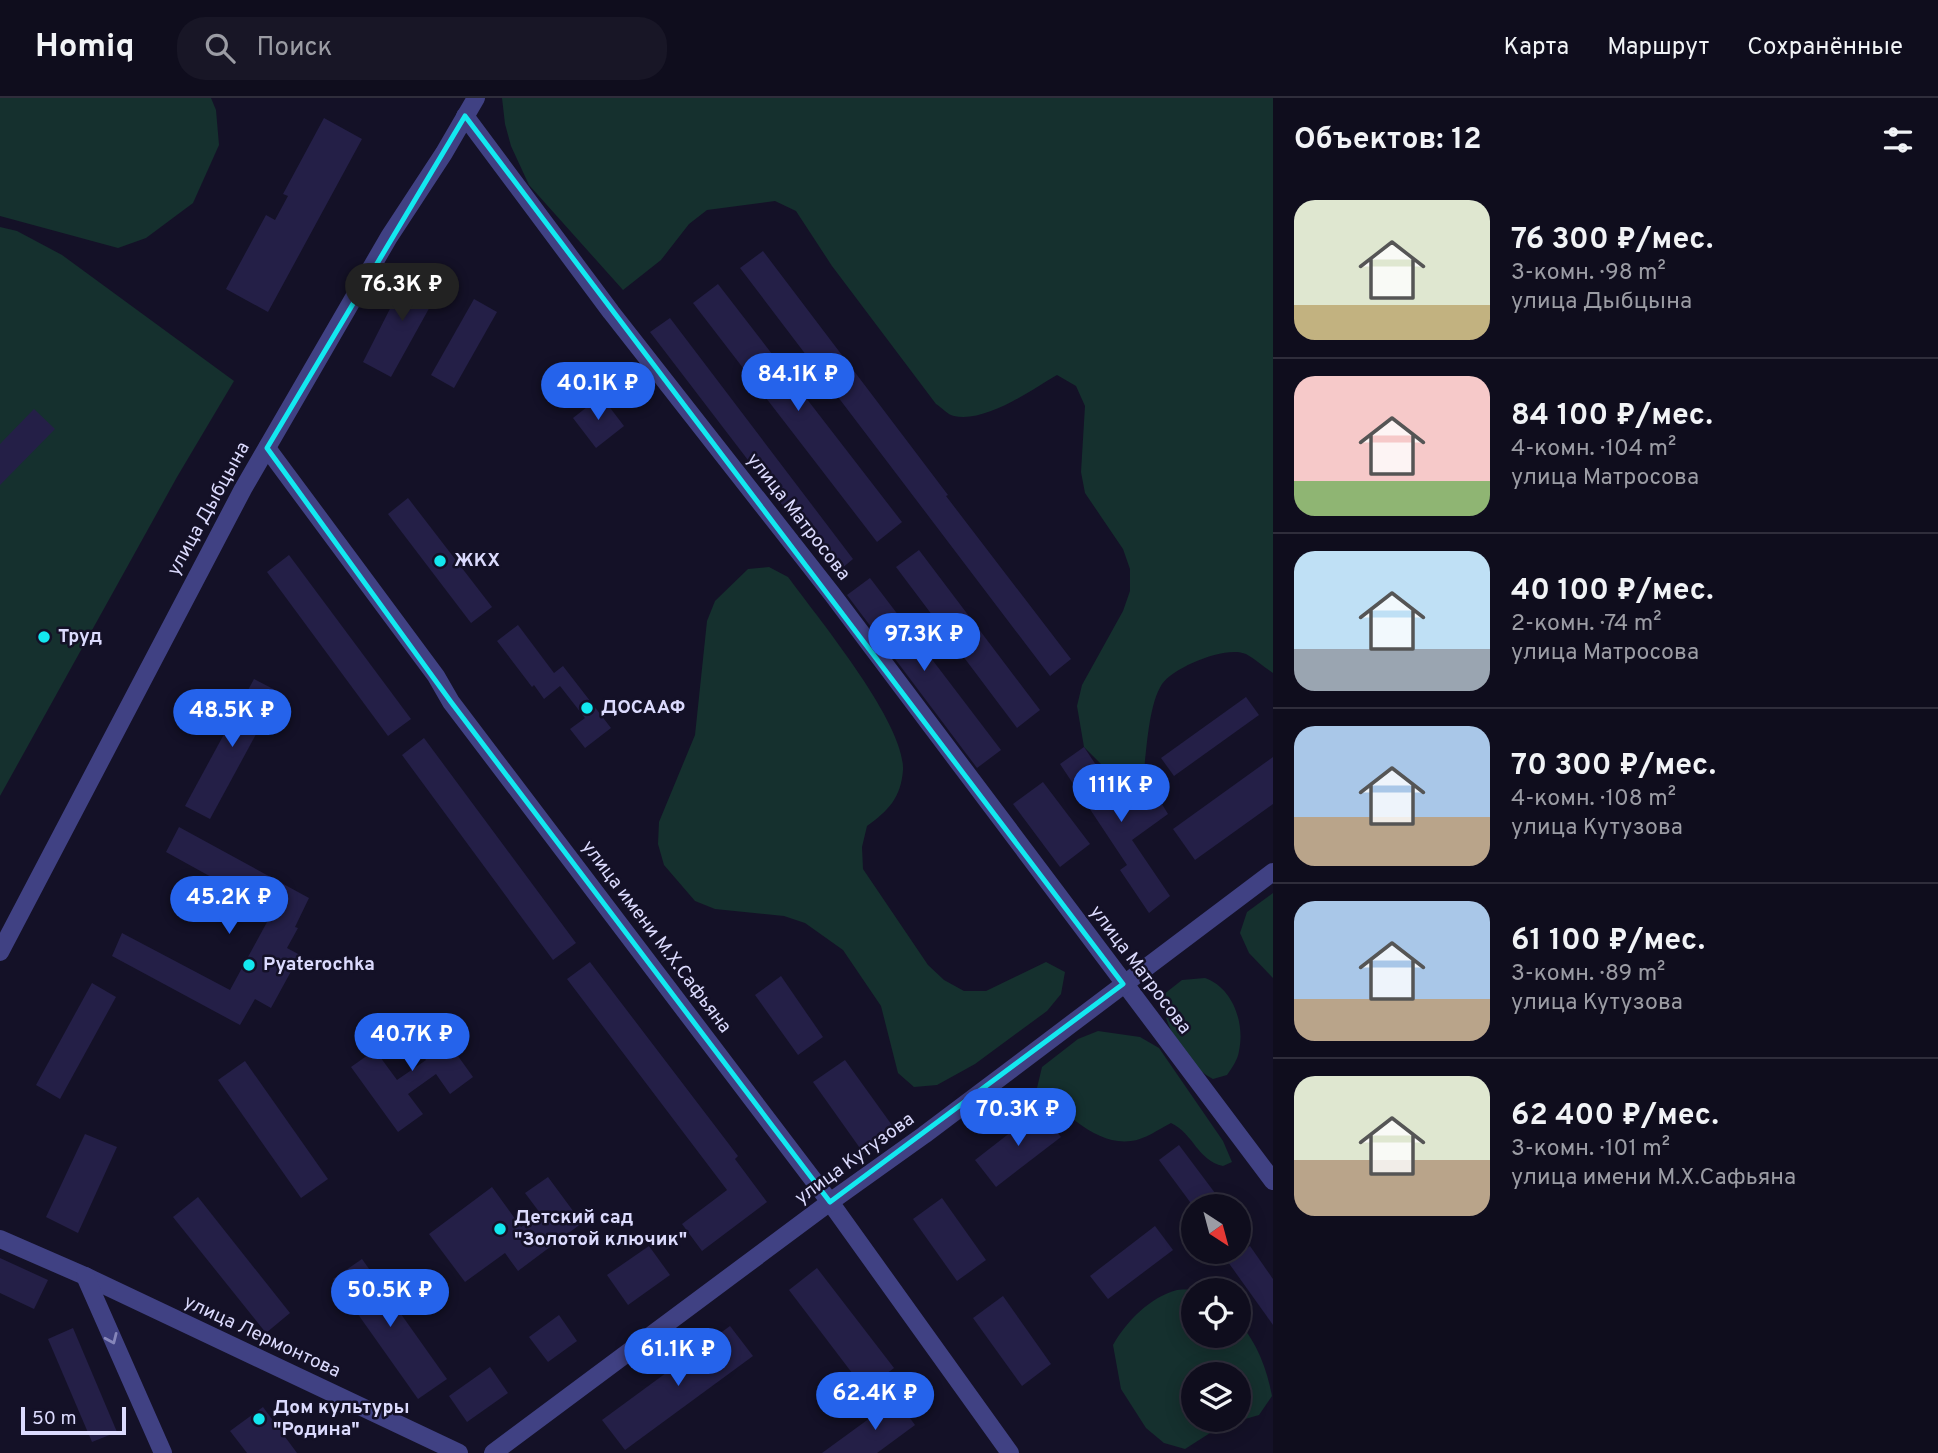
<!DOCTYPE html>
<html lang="ru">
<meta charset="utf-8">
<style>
:root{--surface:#0f0d1d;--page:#181626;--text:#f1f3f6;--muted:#9b9ca4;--line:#2f2d3b;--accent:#2563eb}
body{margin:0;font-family:Overpass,sans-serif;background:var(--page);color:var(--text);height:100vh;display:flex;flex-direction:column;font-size:26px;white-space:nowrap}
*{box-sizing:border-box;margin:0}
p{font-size:23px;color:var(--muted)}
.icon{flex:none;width:38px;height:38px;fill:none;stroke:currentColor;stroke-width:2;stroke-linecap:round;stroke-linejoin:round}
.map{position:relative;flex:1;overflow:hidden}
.drawer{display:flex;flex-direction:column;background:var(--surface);width:665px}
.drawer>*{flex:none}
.needle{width:46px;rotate:144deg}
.buttons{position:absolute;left:1181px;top:1096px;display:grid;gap:14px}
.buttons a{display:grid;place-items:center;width:70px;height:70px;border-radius:50%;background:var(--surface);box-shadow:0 4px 18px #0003,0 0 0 2px var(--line);font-size:35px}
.scale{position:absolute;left:21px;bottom:18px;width:105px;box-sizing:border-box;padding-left:7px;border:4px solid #dbdafd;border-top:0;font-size:19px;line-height:24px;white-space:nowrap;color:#dbdafd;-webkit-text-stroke:5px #141127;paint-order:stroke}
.price{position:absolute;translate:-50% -60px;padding:0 16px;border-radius:24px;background:var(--accent);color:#fff;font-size:23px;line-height:46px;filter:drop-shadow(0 2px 4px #0008)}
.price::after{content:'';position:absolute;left:50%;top:42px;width:21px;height:16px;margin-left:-10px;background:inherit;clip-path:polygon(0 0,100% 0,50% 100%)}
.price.on{background:#222;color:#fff}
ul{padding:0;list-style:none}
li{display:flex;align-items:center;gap:21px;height:175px;padding:0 21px}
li+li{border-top:2px solid var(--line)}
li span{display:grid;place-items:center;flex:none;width:196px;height:140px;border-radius:21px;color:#555}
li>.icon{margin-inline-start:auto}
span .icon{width:84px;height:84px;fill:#fffc;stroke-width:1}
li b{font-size:30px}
h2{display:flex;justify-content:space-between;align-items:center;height:84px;padding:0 21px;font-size:30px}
header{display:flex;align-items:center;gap:42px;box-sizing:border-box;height:98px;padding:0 35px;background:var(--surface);border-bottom:2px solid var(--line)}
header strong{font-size:33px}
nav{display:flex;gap:38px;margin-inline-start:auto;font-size:24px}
.search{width:490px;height:63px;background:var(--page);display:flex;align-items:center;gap:18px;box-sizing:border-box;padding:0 24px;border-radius:28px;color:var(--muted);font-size:26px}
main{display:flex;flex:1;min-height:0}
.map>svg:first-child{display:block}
.green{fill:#15302e;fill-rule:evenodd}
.building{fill:#241f47}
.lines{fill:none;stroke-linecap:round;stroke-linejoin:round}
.minor{stroke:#404183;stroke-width:18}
.oneway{stroke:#8686ba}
.marked{fill:none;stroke:#13e8f0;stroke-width:5;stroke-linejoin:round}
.poi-dot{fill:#13e8f0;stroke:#141127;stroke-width:2.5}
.labels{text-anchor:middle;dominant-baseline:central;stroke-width:5;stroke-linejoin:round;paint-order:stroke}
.street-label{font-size:19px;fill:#dbdafd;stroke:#141127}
.poi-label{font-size:19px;font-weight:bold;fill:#dbdafd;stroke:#141127;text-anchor:start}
</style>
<header>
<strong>Homiq</strong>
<div class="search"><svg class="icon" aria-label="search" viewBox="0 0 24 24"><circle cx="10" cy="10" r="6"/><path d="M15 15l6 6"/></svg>Поиск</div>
<nav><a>Карта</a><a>Маршрут</a><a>Сохранённые</a></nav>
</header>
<main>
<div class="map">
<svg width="1273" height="1355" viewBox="0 0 1273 1355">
<rect width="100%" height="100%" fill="#141127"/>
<g class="green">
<polygon points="0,0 211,0 216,12 219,47 193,105 146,140 118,150 0,118"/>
<path d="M502 0H1273V575C1264 569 1255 561 1246 556 1226 547 1174 569 1162 586 1149 606 1147 648 1144 672L1122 675 1101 666 1084 649 1077 608 1082 587 1123 513 1130 493V471L1123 451 1085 395 1081 374 1085 308 1076 288 1057 277C1031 292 986 325 954 318 948 317 941 309 936 306L832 168 796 113 775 103 707 112 689 126 661 162 623 192 529 87 511 48 505 26Z"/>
<polygon points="0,129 17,133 62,157 234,283 177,379 0,698"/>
<path d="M769 469 788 479C818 520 905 625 903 672 901 700 888 713 867 728L862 749 863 771 928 867 944 882 964 893H986L1046 864 1065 874 1061 896 1047 913 975 966 937 987 914 989 898 975 881 908 843 852 805 825 784 818 715 811 695 803 664 767 658 746 659 724 695 637 707 523 715 503 748 471Z"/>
<polygon points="1273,795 1273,880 1249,855 1240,835 1247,814"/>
<path d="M1205 880C1233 890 1245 925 1239 953 1238 961 1232 970 1227 977L1213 981C1189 969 1160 925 1163 897L1182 882Z"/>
<path d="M1098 933 1140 939 1159 950 1223 1043 1232 1064 1223 1068C1197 1062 1194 1036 1171 1025 1159 1031 1144 1042 1131 1043 1095 1048 1062 1011 1037 990L1042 969 1078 941Z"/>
<path d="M1200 1191 1194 1192V1237H1239V1224C1257 1245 1267 1271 1272 1298L1259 1317 1221 1328 1185 1351 1164 1345 1146 1330 1121 1291 1113 1247C1126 1224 1150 1199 1177 1192 1184 1191 1193 1192 1200 1191ZM1194 1276H1239V1321H1194Z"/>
</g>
<g class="building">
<polygon points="324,20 362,41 268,214 226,191 266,117 275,122 288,98 283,96"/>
<polygon points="763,153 948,397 946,398 1071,561 1050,578 740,170"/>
<polygon points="414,172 442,187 391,279 363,264 400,191 403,192"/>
<polygon points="718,186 902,424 877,444 693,205"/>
<polygon points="474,201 497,214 454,290 431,277"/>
<polygon points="670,220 853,461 835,476 650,234"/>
<polygon points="601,298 624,328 596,350 573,320"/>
<polygon points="34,311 55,331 0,387 0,346"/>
<polygon points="408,400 492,509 471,525 388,416"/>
<polygon points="919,452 1040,612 1017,630 896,469"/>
<polygon points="289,457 411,621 388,638 267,474"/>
<polygon points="870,480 1001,652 977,670 847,497"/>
<polygon points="518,527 554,575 563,568 611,630 585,650 570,631 585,620 560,588 544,601 534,587 532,589 497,543"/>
<polygon points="254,581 279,594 210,721 185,708"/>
<polygon points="1246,599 1259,617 1174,678 1161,660"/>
<polygon points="424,640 576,845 553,862 402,657"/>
<polygon points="1084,649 1126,712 1154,693 1168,716 1132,742 1170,798 1149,815 1120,772 1127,767 1060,666"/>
<polygon points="1273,659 1273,706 1195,762 1173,731"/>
<polygon points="1043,684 1090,746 1060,769 1013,706"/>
<polygon points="179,729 309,800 295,829 298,830 287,850 300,857 271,910 255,901 240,927 112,858 122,835 230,892 273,813 166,754"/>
<polygon points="590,864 738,1058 735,1061 767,1104 702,1153 682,1126 727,1092 567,881"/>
<polygon points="781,878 823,939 798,957 755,897"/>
<polygon points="92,885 116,899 60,1001 36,987"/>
<polygon points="427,915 473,979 450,996 436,976 408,996 423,1016 398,1034 351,969 375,952 397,982 426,962 404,931"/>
<polygon points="845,962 894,1030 862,1053 813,984"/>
<polygon points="245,963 328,1081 301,1100 218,982"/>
<polygon points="1039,1012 1061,1039 996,1089 975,1062"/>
<polygon points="85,1036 117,1049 78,1135 46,1119"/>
<polygon points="1179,1047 1221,1103 1214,1108 1193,1108 1159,1062"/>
<polygon points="548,1079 582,1125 518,1173 505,1155 465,1184 429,1136 492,1089 521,1129 540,1115 525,1095"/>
<polygon points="198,1099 290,1215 266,1235 173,1119"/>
<polygon points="942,1100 986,1162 957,1183 913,1121"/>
<polygon points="1155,1128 1173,1152 1108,1201 1090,1178"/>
<polygon points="649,1148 670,1177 628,1207 607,1177"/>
<polygon points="1250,1148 1273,1181 1273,1227 1228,1164"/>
<polygon points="0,1160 48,1182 34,1211 0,1195"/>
<polygon points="362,1161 447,1281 418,1301 333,1181"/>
<polygon points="817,1170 894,1270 865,1292 789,1192"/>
<polygon points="1003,1198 1051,1266 1022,1288 973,1220"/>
<polygon points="559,1217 577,1243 548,1264 529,1239"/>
<polygon points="730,1228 753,1258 625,1352 602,1322"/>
<polygon points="73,1230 117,1334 92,1344 48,1241"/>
<polygon points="490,1269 508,1295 467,1324 449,1298"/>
<polygon points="896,1301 915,1327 877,1355 822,1355"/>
<polygon points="263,1309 297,1355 247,1355 230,1333"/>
</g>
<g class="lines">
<g class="minor">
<polyline points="465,18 611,214 832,496 1273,1083"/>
<polyline points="267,350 436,578 451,604 830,1104 1010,1355"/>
<polyline points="0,854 243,391 389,139 444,55 476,0"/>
<polyline points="0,1141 85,1178 459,1355"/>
<polyline points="85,1178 163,1355"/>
<polyline points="493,1355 830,1104 924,1037 1273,774"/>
</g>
</g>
<defs><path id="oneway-chevron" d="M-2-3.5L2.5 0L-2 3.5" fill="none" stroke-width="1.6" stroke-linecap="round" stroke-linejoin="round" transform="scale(1.75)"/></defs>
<use class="oneway" href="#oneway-chevron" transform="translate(112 1241) rotate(66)"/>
<path class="marked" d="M465 18 1123 886 830 1104 451 604 267 350Z"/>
<g class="poi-dot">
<circle cx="440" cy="463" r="7"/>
<circle cx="44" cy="539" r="7"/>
<circle cx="587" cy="610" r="7"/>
<circle cx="249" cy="867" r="7"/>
<circle cx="500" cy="1131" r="7"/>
<circle cx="259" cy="1321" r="7"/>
</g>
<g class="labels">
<g class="street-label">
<text transform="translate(209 411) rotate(-61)">улица Дыбцына</text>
<text transform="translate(798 419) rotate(52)">улица Матросова</text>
<text transform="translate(656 839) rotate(53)">улица имени М.Х.Сафьяна</text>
<text transform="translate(1140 872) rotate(53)">улица Матросова</text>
<text transform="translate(855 1061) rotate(-36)">улица Кутузова</text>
<text transform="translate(262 1239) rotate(25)">улица Лермонтова</text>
</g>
<g class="poi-label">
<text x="454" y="463">ЖКХ</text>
<text x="58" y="539">Труд</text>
<text x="601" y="610">ДОСААФ</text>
<text x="263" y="867">Pyaterochka</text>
<text x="514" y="1120">Детский сад<tspan x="514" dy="22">"Золотой ключик"</tspan></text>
<text x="273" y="1310">Дом культуры<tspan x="273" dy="22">"Родина"</tspan></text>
</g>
</g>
</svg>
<div class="buttons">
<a><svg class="needle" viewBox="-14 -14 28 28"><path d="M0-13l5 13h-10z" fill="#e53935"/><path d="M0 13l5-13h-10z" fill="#9b9ca4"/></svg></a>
<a><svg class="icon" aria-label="locate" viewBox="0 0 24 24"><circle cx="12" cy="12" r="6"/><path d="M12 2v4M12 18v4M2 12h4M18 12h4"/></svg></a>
<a><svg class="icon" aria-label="layers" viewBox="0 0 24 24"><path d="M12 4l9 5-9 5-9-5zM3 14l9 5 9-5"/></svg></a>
</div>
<div class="scale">50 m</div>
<b class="price on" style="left:402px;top:225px">76.3K ₽</b>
<b class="price" style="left:798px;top:315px">84.1K ₽</b>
<b class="price" style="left:598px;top:324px">40.1K ₽</b>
<b class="price" style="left:924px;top:575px">97.3K ₽</b>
<b class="price" style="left:232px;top:651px">48.5K ₽</b>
<b class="price" style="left:1121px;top:726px">111K ₽</b>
<b class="price" style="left:229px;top:838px">45.2K ₽</b>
<b class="price" style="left:412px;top:975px">40.7K ₽</b>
<b class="price" style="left:1018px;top:1050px">70.3K ₽</b>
<b class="price" style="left:390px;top:1231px">50.5K ₽</b>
<b class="price" style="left:678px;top:1290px">61.1K ₽</b>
<b class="price" style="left:875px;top:1334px">62.4K ₽</b>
</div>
<section class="drawer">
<h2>Объектов: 12<svg class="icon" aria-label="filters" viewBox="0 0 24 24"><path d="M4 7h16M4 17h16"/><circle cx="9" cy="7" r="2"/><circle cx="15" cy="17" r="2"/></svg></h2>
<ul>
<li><span style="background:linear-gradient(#dfe7d0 75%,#c2b280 0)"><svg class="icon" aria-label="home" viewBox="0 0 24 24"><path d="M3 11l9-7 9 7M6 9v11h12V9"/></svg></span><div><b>76 300 ₽/мес.</b><p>3-комн. · 98 m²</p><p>улица Дыбцына</p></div></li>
<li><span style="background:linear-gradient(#f6c9c9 75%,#8fb573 0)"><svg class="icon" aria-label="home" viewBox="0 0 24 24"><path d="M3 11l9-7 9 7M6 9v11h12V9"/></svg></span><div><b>84 100 ₽/мес.</b><p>4-комн. · 104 m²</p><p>улица Матросова</p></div></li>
<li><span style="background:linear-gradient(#bfe0f5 70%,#9aa5b1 0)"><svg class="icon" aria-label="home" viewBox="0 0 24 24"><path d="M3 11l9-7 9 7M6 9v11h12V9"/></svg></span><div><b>40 100 ₽/мес.</b><p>2-комн. · 74 m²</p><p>улица Матросова</p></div></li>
<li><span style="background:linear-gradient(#a9c7e8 65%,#b9a48a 0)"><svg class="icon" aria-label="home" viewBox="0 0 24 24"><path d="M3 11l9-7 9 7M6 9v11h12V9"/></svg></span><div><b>70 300 ₽/мес.</b><p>4-комн. · 108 m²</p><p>улица Кутузова</p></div></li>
<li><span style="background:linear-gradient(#a9c7e8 70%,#b9a48a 0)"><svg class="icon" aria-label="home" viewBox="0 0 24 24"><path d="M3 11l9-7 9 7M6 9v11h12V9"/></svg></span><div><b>61 100 ₽/мес.</b><p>3-комн. · 89 m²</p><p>улица Кутузова</p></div></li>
<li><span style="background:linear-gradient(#dfe7d0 60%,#b9a48a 0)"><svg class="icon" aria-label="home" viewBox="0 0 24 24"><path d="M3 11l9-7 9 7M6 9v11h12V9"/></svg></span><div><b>62 400 ₽/мес.</b><p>3-комн. · 101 m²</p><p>улица имени М.Х.Сафьяна</p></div></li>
</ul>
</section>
</main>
